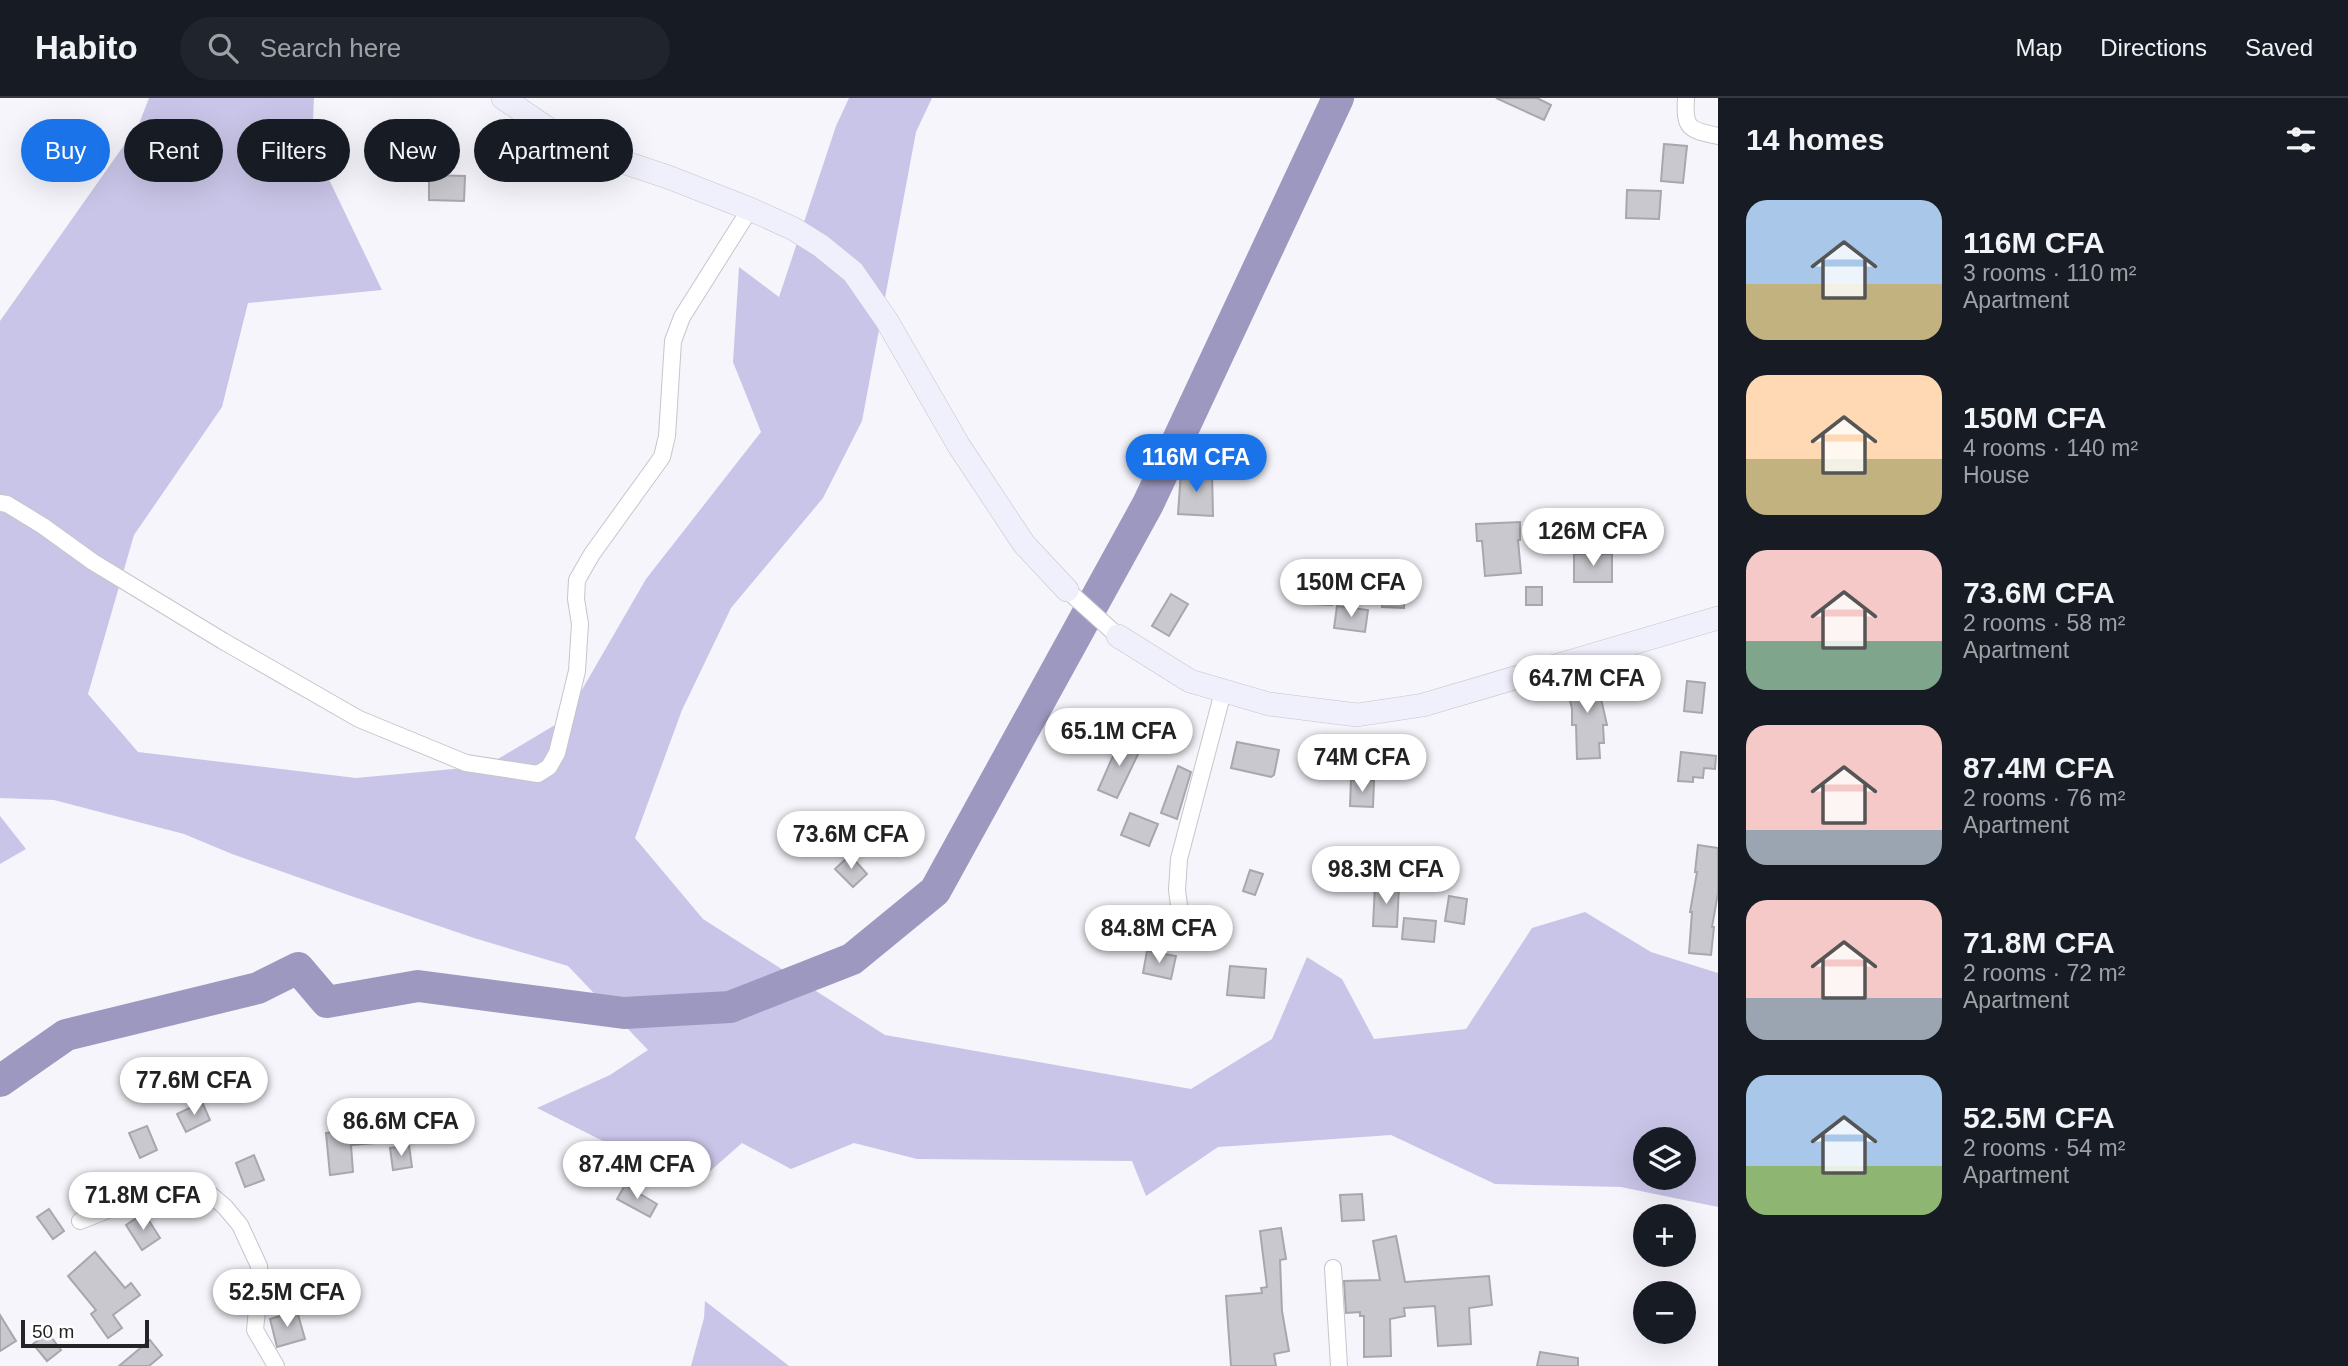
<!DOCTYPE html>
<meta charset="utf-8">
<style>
:root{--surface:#171b24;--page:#20242c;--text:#f1f3f6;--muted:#9ea1a6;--line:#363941;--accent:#1a73e8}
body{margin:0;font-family:Arial,sans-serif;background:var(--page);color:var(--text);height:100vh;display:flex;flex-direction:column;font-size:26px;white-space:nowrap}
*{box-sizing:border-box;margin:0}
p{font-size:23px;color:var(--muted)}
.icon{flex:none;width:38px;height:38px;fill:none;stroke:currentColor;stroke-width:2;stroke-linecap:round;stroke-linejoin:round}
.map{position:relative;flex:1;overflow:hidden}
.details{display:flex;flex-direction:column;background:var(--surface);width:630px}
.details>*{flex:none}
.hud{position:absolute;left:21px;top:21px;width:665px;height:63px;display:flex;gap:14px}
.controls{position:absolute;left:1633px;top:1029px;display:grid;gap:14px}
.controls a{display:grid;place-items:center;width:63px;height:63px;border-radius:50%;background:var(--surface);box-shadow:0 7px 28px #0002;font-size:35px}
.scale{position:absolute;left:21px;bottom:18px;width:128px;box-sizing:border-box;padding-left:7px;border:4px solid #242426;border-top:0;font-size:19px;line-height:24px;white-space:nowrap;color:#242426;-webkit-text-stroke:5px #fff;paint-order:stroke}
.price{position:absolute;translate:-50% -60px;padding:0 16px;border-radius:24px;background:#fff;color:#222;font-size:23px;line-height:46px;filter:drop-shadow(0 2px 4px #0008)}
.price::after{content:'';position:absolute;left:50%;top:42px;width:21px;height:16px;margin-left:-10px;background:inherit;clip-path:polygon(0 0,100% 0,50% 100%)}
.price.active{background:var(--accent);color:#fff}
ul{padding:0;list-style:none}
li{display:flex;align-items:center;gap:21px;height:175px;padding:0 28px}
li span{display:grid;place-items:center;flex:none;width:196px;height:140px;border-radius:21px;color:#555}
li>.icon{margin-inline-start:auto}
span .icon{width:84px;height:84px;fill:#fffc;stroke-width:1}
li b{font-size:30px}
h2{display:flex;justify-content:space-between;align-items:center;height:84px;padding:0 28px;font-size:30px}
.tag{padding:0 24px;border-radius:32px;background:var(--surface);box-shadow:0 7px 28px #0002;font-size:24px;line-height:63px}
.tag.active{background:var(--accent);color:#fff}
header{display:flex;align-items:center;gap:42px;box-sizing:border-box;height:98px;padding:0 35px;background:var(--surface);border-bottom:2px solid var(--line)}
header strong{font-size:33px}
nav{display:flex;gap:38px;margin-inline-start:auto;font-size:24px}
.search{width:490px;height:63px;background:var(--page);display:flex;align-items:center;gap:18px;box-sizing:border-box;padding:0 24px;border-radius:38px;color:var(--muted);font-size:26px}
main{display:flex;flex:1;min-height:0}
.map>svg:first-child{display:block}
.green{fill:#c9c5e8;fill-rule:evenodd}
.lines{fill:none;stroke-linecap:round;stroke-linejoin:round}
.river{stroke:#9d98bf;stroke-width:32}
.building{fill:#c8c8ce;stroke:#a7a7ad;stroke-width:2}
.street-casing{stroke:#c6c5cb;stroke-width:18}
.secondary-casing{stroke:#c6c5cb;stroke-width:24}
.street{stroke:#fff;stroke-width:16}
.secondary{stroke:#f0effc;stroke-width:23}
</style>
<header>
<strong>Habito</strong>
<div class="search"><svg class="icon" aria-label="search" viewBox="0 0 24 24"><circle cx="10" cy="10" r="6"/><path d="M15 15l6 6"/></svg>Search here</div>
<nav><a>Map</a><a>Directions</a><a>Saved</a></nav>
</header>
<main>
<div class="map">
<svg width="1718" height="1268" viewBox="0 0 1718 1268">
<rect width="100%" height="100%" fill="#f5f5fb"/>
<g class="green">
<path d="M149 0H314L312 46 382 192 248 205 222 309 134 437 88 596 138 654 356 680 486 668 565 621 646 481 761 334 733 264 739 169 779 199 836 28 849 0H932L916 34 862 323 823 400 731 510 682 612 635 740 703 821 885 937 1191 991 1272 941 1307 859 1342 881 1374 941 1466 931 1532 830 1585 814 1651 854 1718 875V1109L1621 1089 1495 1086 1391 1037 1218 1049 1146 1098 1132 1063 917 1061 854 1045 791 1071 742 1045 693 1088 537 1010 610 977 648 952 568 868 474 840 351 798 232 756 184 736 54 702 0 700V223L139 26ZM1645 1041H1684V1080H1645Z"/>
<polygon points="0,718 26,751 0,766"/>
<polygon points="705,1203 789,1268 691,1268 704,1220"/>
</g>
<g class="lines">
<polyline class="river" points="0,983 66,937 258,890 298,870 327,904 418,888 624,915 730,909 852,861 935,793 1148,406 1338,0"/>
</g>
<g class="building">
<polygon points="1496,0 1537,0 1551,7 1544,22"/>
<polygon points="1664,46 1687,48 1683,85 1661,83"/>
<polygon points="429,77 465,78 464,103 429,102"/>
<polygon points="1627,92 1661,93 1659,121 1626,120"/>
<polygon points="1181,373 1212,374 1213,418 1178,416"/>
<polygon points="1520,424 1520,442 1518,442 1521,475 1485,478 1482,443 1477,443 1476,426"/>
<rect x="1574" y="456" width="38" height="28"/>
<polygon points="1384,478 1405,479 1404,510 1382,509"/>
<polygon points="1313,482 1334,483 1332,507 1312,506"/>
<rect x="1526" y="489" width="16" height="18"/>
<polygon points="1171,496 1188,506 1169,538 1152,528"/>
<polygon points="1337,508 1368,512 1365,534 1334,530"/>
<polygon points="1595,574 1607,627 1603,627 1604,645 1599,645 1600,660 1577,661 1576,627 1572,627 1572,611 1565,581"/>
<polygon points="1687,583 1705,585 1702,615 1684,613"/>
<polygon points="1121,640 1141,650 1117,700 1098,692"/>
<polygon points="1237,644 1279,652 1274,677 1271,679 1231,670"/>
<polygon points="1681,654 1716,658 1715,671 1704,670 1703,680 1693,679 1693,684 1678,683"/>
<polygon points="1178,668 1191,674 1177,721 1161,715"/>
<polygon points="1351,682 1374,683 1373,709 1350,708"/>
<polygon points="1130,715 1158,726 1149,748 1121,737"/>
<polygon points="1698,747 1718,750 1718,795 1712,829 1714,829 1711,857 1689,855 1692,814 1690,814 1697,774 1695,774"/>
<polygon points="850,757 867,776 853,789 835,771"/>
<polygon points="1250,772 1263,776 1255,797 1243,793"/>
<polygon points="1375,787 1399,788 1397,829 1373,828"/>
<polygon points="1449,798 1467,801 1464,826 1445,823"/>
<polygon points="1404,820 1436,823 1434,844 1402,841"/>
<polygon points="1147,853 1176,858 1171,881 1143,875"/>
<polygon points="1230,868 1266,871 1264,900 1227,897"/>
<polygon points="202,1004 210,1022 186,1034 177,1016"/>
<polygon points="384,1012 386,1044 351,1047 353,1074 330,1077 326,1035 351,1033 350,1015"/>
<polygon points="147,1028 157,1052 140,1060 129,1035"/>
<polygon points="409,1048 412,1069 393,1072 390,1050"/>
<polygon points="254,1057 264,1082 245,1089 236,1065"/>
<polygon points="625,1087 657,1106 650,1119 617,1101"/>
<polygon points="1362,1096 1364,1122 1342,1123 1340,1097"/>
<polygon points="49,1111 64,1133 53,1141 37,1119"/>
<polygon points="144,1115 160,1140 142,1152 126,1127"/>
<polygon points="1281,1130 1286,1161 1280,1162 1282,1213 1289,1253 1274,1256 1276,1268 1231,1268 1226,1198 1262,1195 1261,1190 1267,1189 1260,1133"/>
<polygon points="1396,1138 1405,1184 1489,1178 1492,1207 1469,1210 1471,1246 1438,1248 1435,1208 1404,1210 1405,1218 1390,1221 1391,1258 1364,1259 1364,1218 1360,1218 1360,1214 1346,1215 1344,1183 1380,1182 1373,1143"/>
<polygon points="95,1154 125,1190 131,1185 140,1197 113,1217 122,1230 108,1240 91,1216 96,1212 68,1178"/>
<polygon points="297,1213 305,1241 277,1249 270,1221"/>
<polygon points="0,1217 16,1243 0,1253"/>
<polygon points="48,1235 61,1252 47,1263 33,1246"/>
<polygon points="150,1242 162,1257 149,1268 119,1268"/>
<polygon points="1540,1254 1578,1260 1578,1268 1537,1268"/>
</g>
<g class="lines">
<defs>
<g id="street">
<path d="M1686 0C1684 31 1689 32 1718 38"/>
<polyline points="0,405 7,406 43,428 93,464 223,543 359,621 466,665 538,676 549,669 557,655 577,573 580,526 576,501 577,482 592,456 662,359 667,338 673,243 682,219 750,111"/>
<polyline points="1067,492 1118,538"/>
<polyline points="1182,830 1177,792 1179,761 1223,594"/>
<polyline points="80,1123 128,1104 190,1088 204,1091 225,1109 240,1127 259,1168 260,1182 255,1232 276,1268"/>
<polyline points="1333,1170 1339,1268"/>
</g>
<g id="secondary">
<polyline points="503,0 550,32 584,51 668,79 750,111 794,131 821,148 853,174 887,223 959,348 1024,446 1067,492"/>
<polyline points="1118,538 1190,583 1269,606 1357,617 1423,607 1718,520"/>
</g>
</defs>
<use href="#street" class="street-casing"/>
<use href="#secondary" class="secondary-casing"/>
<use href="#street" class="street"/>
<use href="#secondary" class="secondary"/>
</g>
</svg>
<div class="controls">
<a><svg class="icon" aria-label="layers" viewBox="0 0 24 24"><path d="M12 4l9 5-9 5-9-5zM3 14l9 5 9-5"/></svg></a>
<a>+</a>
<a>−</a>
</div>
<div class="scale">50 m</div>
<b class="price active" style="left:1196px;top:396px">116M CFA</b>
<b class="price" style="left:1593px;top:470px">126M CFA</b>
<b class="price" style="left:1351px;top:521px">150M CFA</b>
<b class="price" style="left:1587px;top:617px">64.7M CFA</b>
<b class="price" style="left:1119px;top:670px">65.1M CFA</b>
<b class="price" style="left:1362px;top:696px">74M CFA</b>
<b class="price" style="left:851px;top:773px">73.6M CFA</b>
<b class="price" style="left:1386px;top:808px">98.3M CFA</b>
<b class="price" style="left:1159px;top:867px">84.8M CFA</b>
<b class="price" style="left:194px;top:1019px">77.6M CFA</b>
<b class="price" style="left:401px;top:1060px">86.6M CFA</b>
<b class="price" style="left:637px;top:1103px">87.4M CFA</b>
<b class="price" style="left:143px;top:1134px">71.8M CFA</b>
<b class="price" style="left:287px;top:1231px">52.5M CFA</b>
<div class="hud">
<a class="tag active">Buy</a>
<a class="tag">Rent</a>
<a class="tag">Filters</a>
<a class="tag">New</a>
<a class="tag">Apartment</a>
</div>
</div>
<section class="details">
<h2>14 homes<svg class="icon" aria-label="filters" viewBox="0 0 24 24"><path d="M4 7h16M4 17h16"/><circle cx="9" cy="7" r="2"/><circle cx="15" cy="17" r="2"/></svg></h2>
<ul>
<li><span style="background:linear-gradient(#a9c7e8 60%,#c2b280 0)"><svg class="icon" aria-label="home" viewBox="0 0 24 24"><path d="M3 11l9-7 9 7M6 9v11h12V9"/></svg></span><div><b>116M CFA</b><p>3 rooms · 110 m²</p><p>Apartment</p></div></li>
<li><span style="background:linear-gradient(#ffd9b3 60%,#c2b280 0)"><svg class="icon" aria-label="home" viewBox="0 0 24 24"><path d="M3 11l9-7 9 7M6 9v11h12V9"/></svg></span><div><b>150M CFA</b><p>4 rooms · 140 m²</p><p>House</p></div></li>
<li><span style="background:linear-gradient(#f6c9c9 65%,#7fa58c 0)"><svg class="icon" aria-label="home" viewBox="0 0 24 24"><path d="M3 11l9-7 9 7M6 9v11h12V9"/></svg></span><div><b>73.6M CFA</b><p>2 rooms · 58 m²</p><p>Apartment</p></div></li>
<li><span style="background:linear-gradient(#f6c9c9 75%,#9aa5b1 0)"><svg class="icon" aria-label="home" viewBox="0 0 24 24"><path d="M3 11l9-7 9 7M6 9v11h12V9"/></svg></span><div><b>87.4M CFA</b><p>2 rooms · 76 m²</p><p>Apartment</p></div></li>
<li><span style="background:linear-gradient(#f6c9c9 70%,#9aa5b1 0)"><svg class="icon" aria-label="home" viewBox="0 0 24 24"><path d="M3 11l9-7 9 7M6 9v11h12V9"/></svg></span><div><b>71.8M CFA</b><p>2 rooms · 72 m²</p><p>Apartment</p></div></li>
<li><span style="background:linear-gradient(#a9c7e8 65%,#8fb573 0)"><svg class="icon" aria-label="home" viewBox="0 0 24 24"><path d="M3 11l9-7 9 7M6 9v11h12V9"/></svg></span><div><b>52.5M CFA</b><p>2 rooms · 54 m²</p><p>Apartment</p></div></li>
</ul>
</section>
</main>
